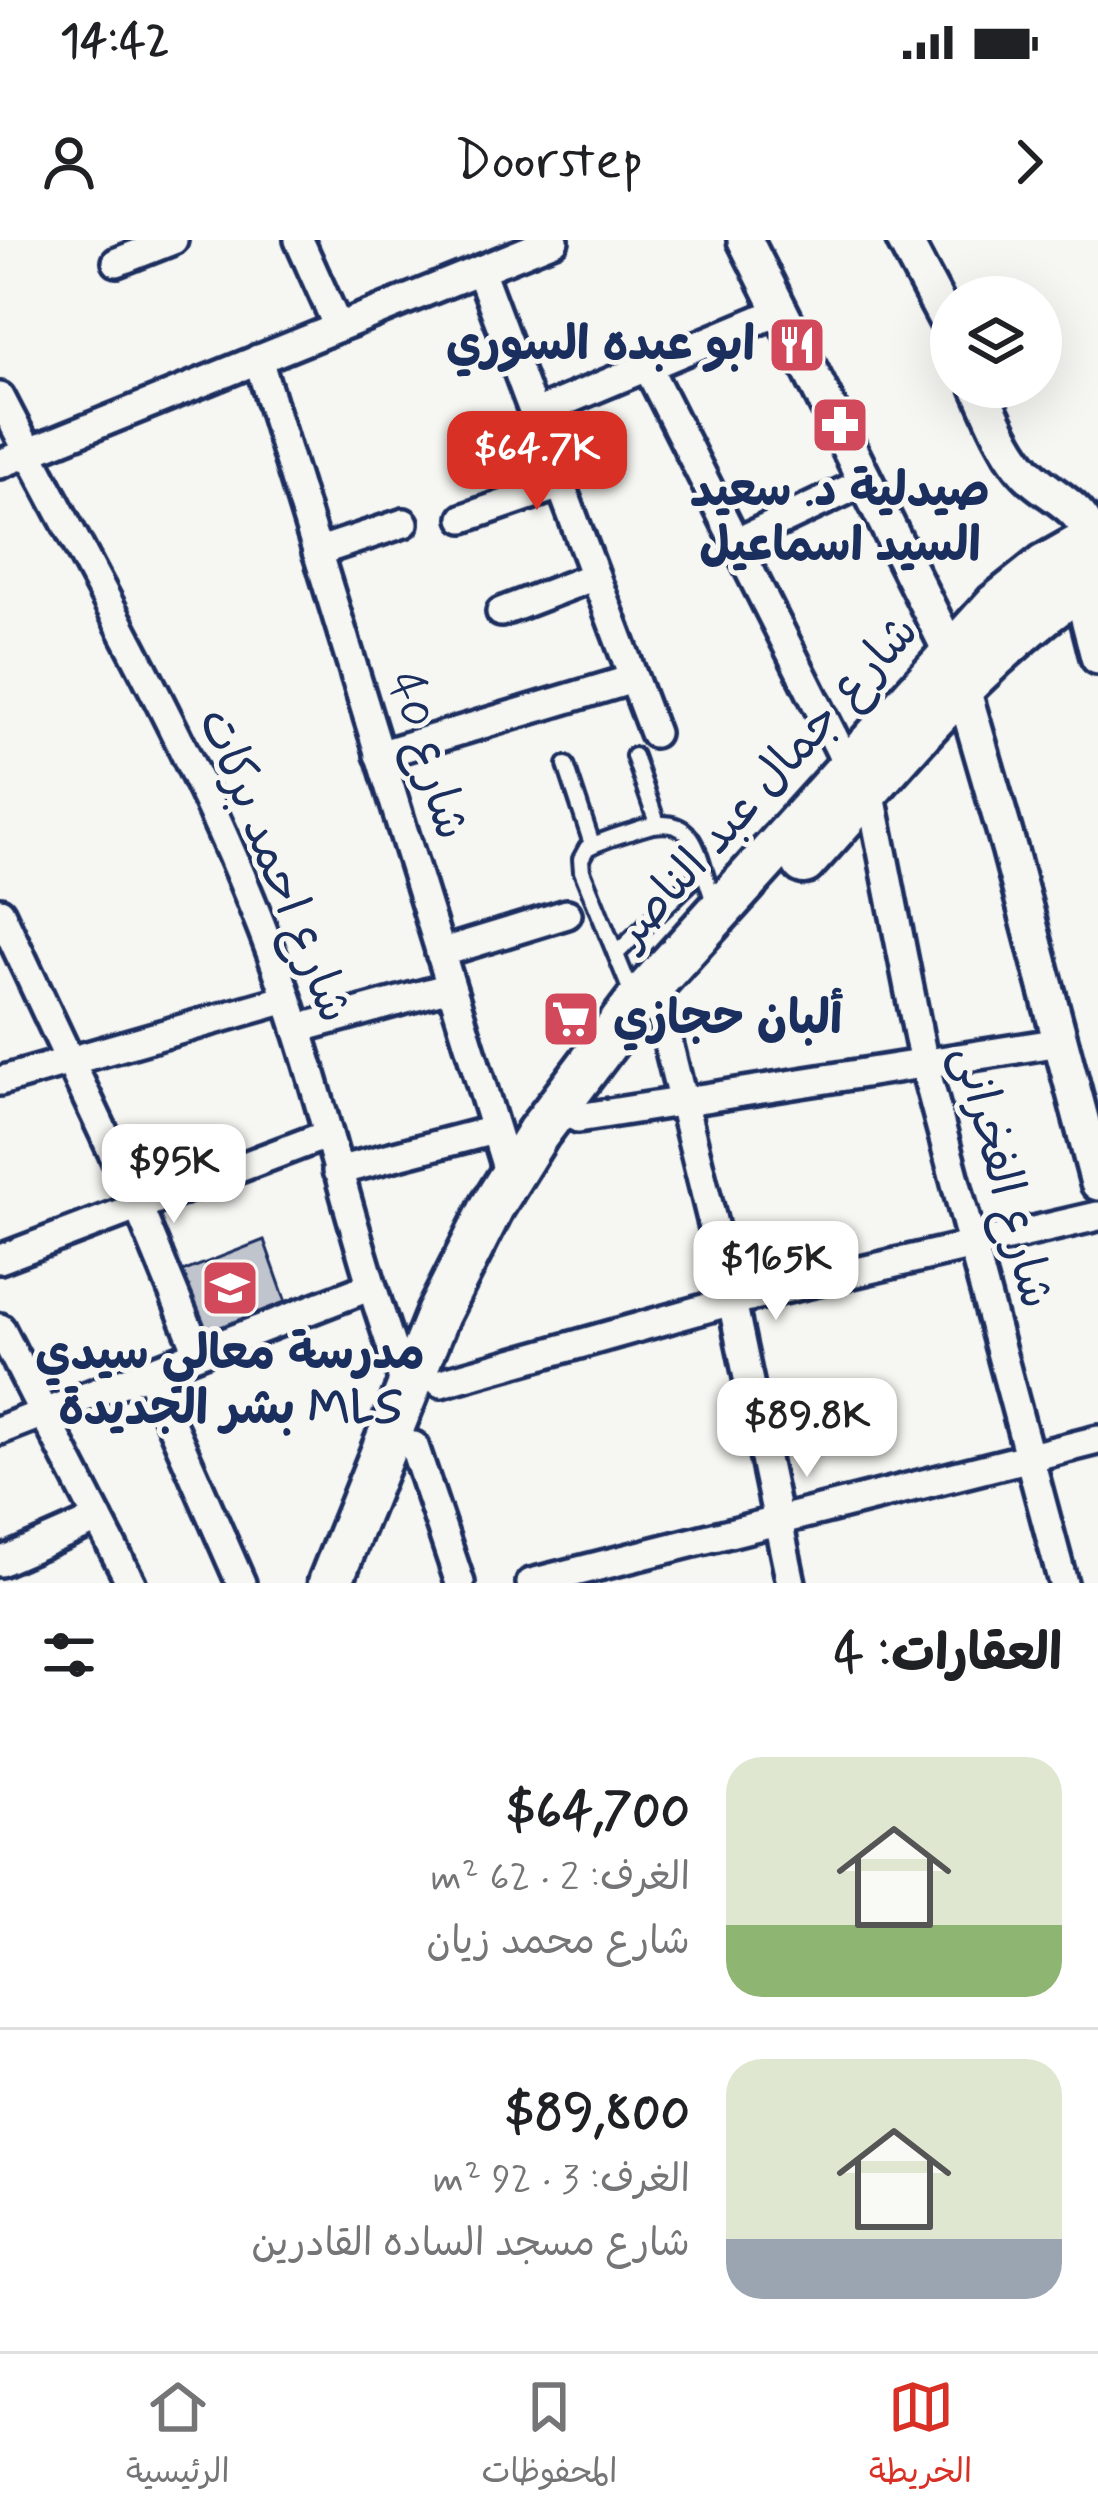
<!DOCTYPE html>
<html lang="ar">
<meta charset="utf-8">
<style>
:root{--surface:#fff;--page:#f6f6f6;--text:#202124;--muted:#757577;--line:#e0e0e0;--accent:#d93025}
body{margin:0;font-family:Mynerve,"Playpen Sans Arabic",sans-serif;background:var(--page);color:var(--text);direction:rtl;height:100vh;display:flex;flex-direction:column;font-size:45px;white-space:nowrap}
*{box-sizing:border-box;margin:0}
p{font-size:39px;color:var(--muted)}
.icon{flex:none;width:66px;height:66px;fill:none;stroke:currentColor;stroke-width:2;stroke-linecap:round;stroke-linejoin:round}
.map{position:relative;height:1343px;overflow:hidden;direction:ltr}
.details{display:flex;flex-direction:column;background:var(--surface);flex:1}
.details>*{flex:none}
.fabs{position:absolute;left:930px;top:36px;display:grid;gap:24px}
.fabs a{display:grid;place-items:center;width:132px;height:132px;border-radius:50%;background:var(--surface);box-shadow:0 12px 48px #0002;font-size:60px}
.price{position:absolute;translate:-50% -102px;padding:0 27px;border-radius:24px;background:#fff;color:#222;font-size:39px;line-height:78px;filter:drop-shadow(0 3px 6px #0008)}
.price::after{content:'';position:absolute;left:50%;top:72px;width:36px;height:27px;margin-left:-18px;background:inherit;clip-path:polygon(0 0,100% 0,50% 100%)}
.price.active{background:var(--accent);color:#fff}
ul{padding:0;list-style:none}
li{display:flex;align-items:center;gap:36px;height:300px;padding:0 36px}
li+li{border-top:3px solid var(--line)}
li span{display:grid;place-items:center;flex:none;width:336px;height:240px;border-radius:36px;color:#555}
li>.icon{margin-inline-start:auto}
span .icon{width:144px;height:144px;fill:#fffc;stroke-width:1}
li b{font-size:51px}
h2{display:flex;justify-content:space-between;align-items:center;height:144px;padding:0 36px;font-size:51px}
.status{display:flex;justify-content:space-between;align-items:center;height:84px;padding:0 60px;background:var(--surface);direction:ltr}
.status svg{height:33px;fill:currentColor}
header{display:flex;justify-content:space-between;align-items:center;height:156px;padding:0 36px;background:var(--surface);font-size:54px;font-weight:600}
.menu{display:flex;justify-content:space-around;align-items:center;height:168px;border-top:3px solid var(--line);background:var(--surface);font-size:33px;color:var(--muted)}
.menu a{display:grid;justify-items:center;gap:6px}
.menu .active{color:var(--accent)}
.map>svg:first-child{display:block}
.building{fill:#c0c4cd;stroke:#1b2f5e;stroke-width:3}
.lines{fill:none;stroke-linecap:round;stroke-linejoin:round}
.service-casing{stroke:#1b2f5e;stroke-width:22}
.minor-casing{stroke:#1b2f5e;stroke-width:36}
.tertiary-casing{stroke:#1b2f5e;stroke-width:42}
.primary-casing{stroke:#1b2f5e;stroke-width:51}
.service{stroke:#f6f6f2;stroke-width:14}
.minor{stroke:#f6f6f2;stroke-width:27}
.tertiary{stroke:#f6f6f2;stroke-width:33}
.primary{stroke:#f6f6f2;stroke-width:42}
.labels{text-anchor:middle;dominant-baseline:central;stroke-width:10;stroke-linejoin:round;paint-order:stroke}
.poi-label{font-size:48px;font-weight:bold;fill:#1b2f5e;stroke:#f6f6f2}
.street-label{font-size:48px;fill:#1b2f5e;stroke:#f6f6f2}
</style>
<div class="status"><b>14:42</b><svg viewBox="0 0 49 12"><path d="M0 12V9h3v3zM5 12V6h3v6zM10 12V3h3v9zM15 12V0h3v12zM26 1h20v11H26zM47 4h2v5h-2z"/></svg></div>
<header><svg class="icon" aria-label="forward" viewBox="0 0 24 24"><path d="M9 5l7 7-7 7"/></svg>Doorstep<svg class="icon" aria-label="person" viewBox="0 0 24 24"><circle cx="12" cy="8" r="4"/><path d="M4 21q1-7 8-7t8 7"/></svg></header>
<div class="map">
<svg width="1098" height="1343" viewBox="0 0 1098 1343">
<rect width="100%" height="100%" fill="#f6f6f2"/>
<filter id="ink" filterUnits="userSpaceOnUse"><feTurbulence type="fractalNoise" baseFrequency=".00833" numOctaves="2"/><feDisplacementMap in="SourceGraphic" scale="24" xChannelSelector="R" yChannelSelector="G"/><feConvolveMatrix kernelMatrix="1 2 1 2 8 2 1 2 1" color-interpolation-filters="sRGB"/></filter>
<g filter="url(#ink)">
<polygon class="building" points="264,1000 288,1068 206,1099 182,1032"/>
<g class="lines">
<defs>
<g id="service">
<polyline points="634,516 657,583"/>
<polyline points="566,525 592,604"/>
<polyline points="616,714 703,630"/>
<path d="M632 754 582 631 581 619 587 608C604 599 624 594 642 588 701 569 697 622 715 664"/>
</g>
<g id="minor">
<polyline points="299,0 338,87"/>
<polyline points="117,22 173,0"/>
<polyline points="480,30 654,493"/>
<polyline points="258,119 510,938"/>
<polyline points="647,126 849,528"/>
<path d="M0 157C94 340 201 522 272 715 325 858 353 1009 408 1152"/>
<polyline points="534,174 778,72"/>
<polyline points="0,224 554,0"/>
<polyline points="464,278 560,245"/>
<polyline points="735,303 864,242"/>
<polyline points="317,312 404,283"/>
<polyline points="501,372 595,336"/>
<polyline points="379,515 633,439"/>
<polyline points="870,550 924,824 1063,1343"/>
<polyline points="0,672 138,966 198,1112"/>
<polyline points="440,713 567,674"/>
<polyline points="662,778 732,1061 791,1343"/>
<polyline points="297,789 450,747"/>
<polyline points="0,841 287,759"/>
<polyline points="578,878 1061,802"/>
<polyline points="337,931 494,890"/>
<polyline points="0,1019 326,895"/>
<polyline points="0,1088 131,1343"/>
<polyline points="148,1131 241,1343"/>
<polyline points="441,1143 732,1061 1098,976"/>
<polyline points="0,1190 369,1047"/>
<polyline points="414,1206 460,1343"/>
<polyline points="0,1322 98,1279"/>
<polyline points="531,1343 1098,1200"/>
</g>
<g id="tertiary">
<polyline points="745,0 951,413"/>
<polyline points="904,0 951,89"/>
<path d="M979 147C991 173 1002 202 1020 225 1043 255 1080 261 1092 299"/>
<polyline points="1080,347 1098,417"/>
<polyline points="963,449 1010,611 1098,943"/>
</g>
<g id="primary">
<path d="M804 622C896 522 982 408 1098 336"/>
<polyline points="330,1343 438,1074 492,967 538,893 636,763 996,365 1045,326 1098,296"/>
</g>
</defs>
<use href="#service" class="service-casing"/>
<use href="#minor" class="minor-casing"/>
<use href="#tertiary" class="tertiary-casing"/>
<use href="#primary" class="primary-casing"/>
<use href="#service" class="service"/>
<use href="#minor" class="minor"/>
<use href="#tertiary" class="tertiary"/>
<use href="#primary" class="primary"/>
</g>
</g>
<defs>
<symbol id="restaurant-square" viewBox="-11 -11 22 22"><rect x="-9" y="-9" width="18" height="18" rx="4" fill="#d1495b" stroke="#f6f6f2"/><path d="M-5-6h1v4h1v-4h1v4h1v-4h1v5L-1.5 .5V6h-2V.5L-5-1ZM5-6V6H3V1.5H1.5Q1.5-4 5-6Z" fill="#fff"/></symbol>
<symbol id="pharmacy-square" viewBox="-11 -11 22 22"><rect x="-9" y="-9" width="18" height="18" rx="4" fill="#d1495b" stroke="#f6f6f2"/><path d="M-2-6h4v4h4v4h-4v4h-4v-4h-4v-4h4Z" fill="#fff"/></symbol>
<symbol id="supermarket-square" viewBox="-11 -11 22 22"><rect x="-9" y="-9" width="18" height="18" rx="4" fill="#d1495b" stroke="#f6f6f2"/><path d="M-6-5.5h2.5l.6 2H6L4.5 2H-2.5L-4.4-4H-6ZM-1.5 3.2a1.3 1.3 0 1 0 .1 0ZM3 3.2a1.3 1.3 0 1 0 .1 0Z" fill="#fff"/></symbol>
<symbol id="school-square" viewBox="-11 -11 22 22"><rect x="-9" y="-9" width="18" height="18" rx="4" fill="#d1495b" stroke="#f6f6f2"/><path d="M0-5L7-2L0 1L-7-2ZM-4 1L0 2.5L4 1V4Q0 6-4 4Z" fill="#fff"/></symbol>
</defs>
<g fill-rule="evenodd">
<use href="#restaurant-square" x="764" y="72" width="66" height="66"/>
<use href="#pharmacy-square" x="807" y="152" width="66" height="66"/>
<use href="#supermarket-square" x="538" y="746" width="66" height="66"/>
<use href="#school-square" x="197" y="1015" width="66" height="66"/>
</g>
<g class="labels">
<g class="poi-label">
<text x="755" y="105" text-anchor="end">ابو عبده السوري</text>
<text x="840" y="251">صيدلية د. سعيد<tspan x="840" dy="55">السيد اسماعيل</tspan></text>
<text x="613" y="779" text-anchor="start">ألبان حجازي</text>
<text x="230" y="1114">مدرسة معالي سيدي<tspan x="230" dy="55">بشر الجديدة MLS</tspan></text>
</g>
<g class="street-label">
<text transform="translate(427 516) rotate(73)">شارع 40</text>
<text transform="translate(767 542) rotate(-48)">شارع جمال عبد الناصر</text>
<text transform="translate(274 626) rotate(68)">شارع احمد بركات</text>
<text transform="translate(1002 937) rotate(75)">شارع الفخرانى</text>
</g>
</g>
</svg>
<div class="fabs">
<a><svg class="icon" aria-label="layers" viewBox="0 0 24 24"><path d="M12 4l9 5-9 5-9-5zM3 14l9 5 9-5"/></svg></a>
</div>
<b class="price active" style="left:537px;top:273px">$64.7K</b>
<b class="price" style="left:174px;top:986px">$95K</b>
<b class="price" style="left:776px;top:1083px">$165K</b>
<b class="price" style="left:807px;top:1240px">$89.8K</b>
</div>
<section class="details">
<h2>العقارات: 4<svg class="icon" aria-label="filters" viewBox="0 0 24 24"><path d="M4 7h16M4 17h16"/><circle cx="9" cy="7" r="2"/><circle cx="15" cy="17" r="2"/></svg></h2>
<ul>
<li><span style="background:linear-gradient(#dfe7d0 70%,#8fb573 0)"><svg class="icon" aria-label="home" viewBox="0 0 24 24"><path d="M3 11l9-7 9 7M6 9v11h12V9"/></svg></span><div><b>$64,700</b><p>الغرف: 2 · 62 m²</p><p>شارع محمد زيان</p></div></li>
<li><span style="background:linear-gradient(#dfe7d0 75%,#9aa5b1 0)"><svg class="icon" aria-label="home" viewBox="0 0 24 24"><path d="M3 11l9-7 9 7M6 9v11h12V9"/></svg></span><div><b>$89,800</b><p>الغرف: 3 · 92 m²</p><p>شارع مسجد الساده القادرين</p></div></li>
</ul>
</section>
<nav class="menu">
<a class="active"><svg class="icon" aria-label="map" viewBox="0 0 24 24"><path d="M3 6l6-2 6 2 6-2v14l-6 2-6-2-6 2zM9 4v14M15 6v14"/></svg>الخريطة</a>
<a><svg class="icon" aria-label="saved" viewBox="0 0 24 24"><path d="M7 4h10v16l-5-4-5 4z"/></svg>المحفوظات</a>
<a><svg class="icon" aria-label="home" viewBox="0 0 24 24"><path d="M3 11l9-7 9 7M6 9v11h12V9"/></svg>الرئيسية</a>
</nav>
